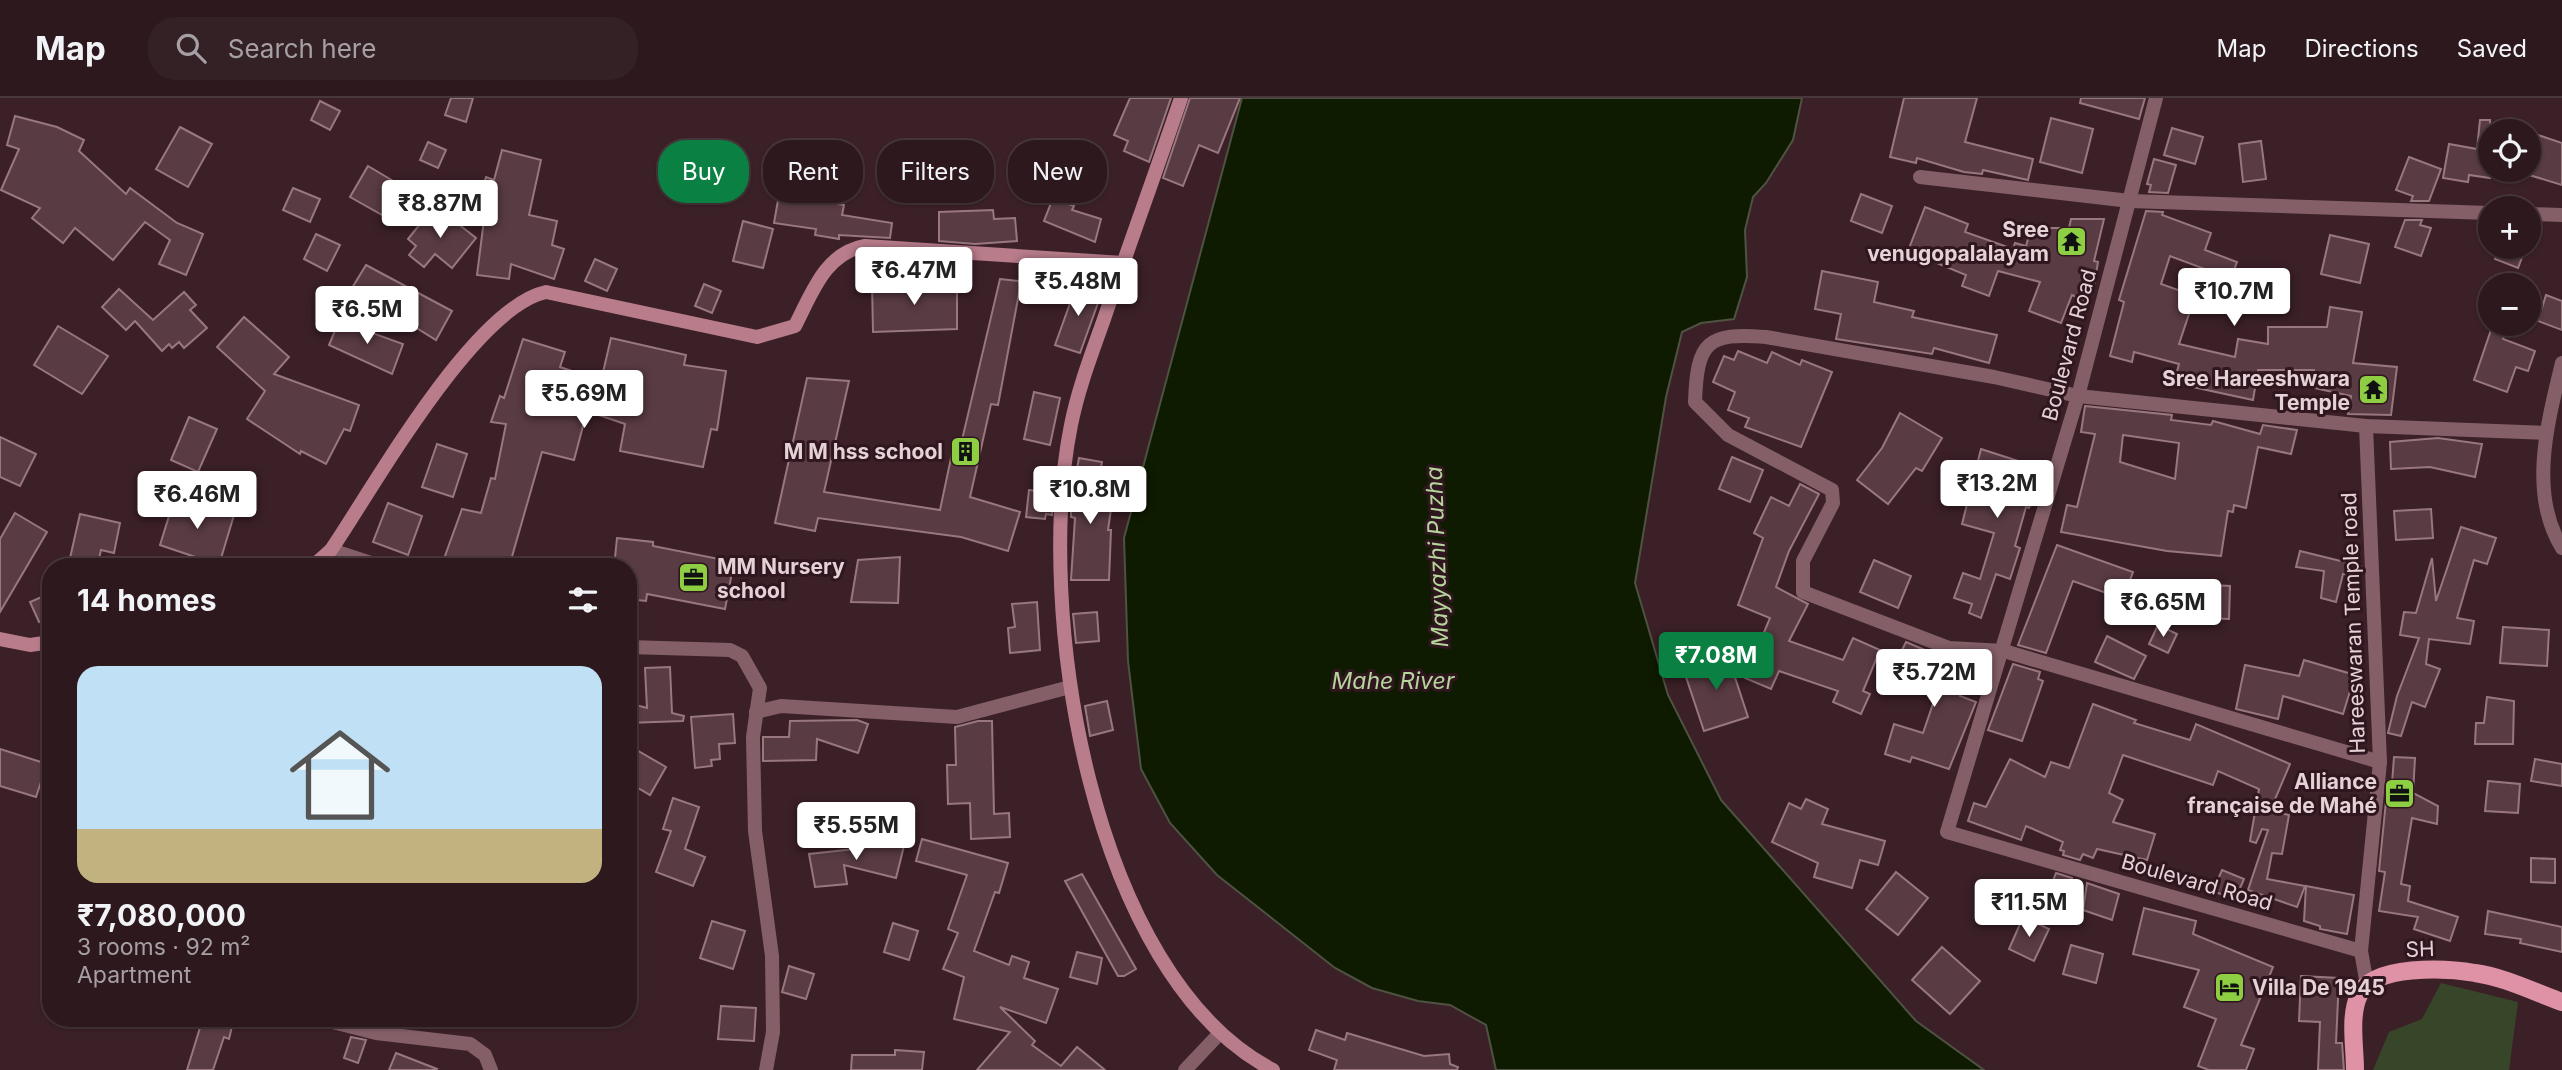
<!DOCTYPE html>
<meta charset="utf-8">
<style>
:root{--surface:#2c181d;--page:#342126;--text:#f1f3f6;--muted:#a6a0a4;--line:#48373b;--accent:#0b8043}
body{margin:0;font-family:Inter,sans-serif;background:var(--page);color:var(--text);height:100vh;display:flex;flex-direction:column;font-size:26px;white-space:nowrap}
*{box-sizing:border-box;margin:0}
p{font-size:23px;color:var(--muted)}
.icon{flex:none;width:38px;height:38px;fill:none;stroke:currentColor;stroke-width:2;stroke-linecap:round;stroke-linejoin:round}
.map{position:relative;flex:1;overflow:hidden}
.panel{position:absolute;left:42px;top:460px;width:595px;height:469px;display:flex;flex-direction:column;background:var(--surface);border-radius:28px;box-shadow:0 2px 5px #0004,0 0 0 2px var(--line)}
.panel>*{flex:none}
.top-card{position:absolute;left:658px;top:42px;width:665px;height:63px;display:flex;gap:14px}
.fabs{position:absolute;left:2478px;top:21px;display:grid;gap:14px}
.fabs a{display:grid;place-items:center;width:63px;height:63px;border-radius:50%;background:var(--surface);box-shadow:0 2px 5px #0004,0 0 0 2px var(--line);font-size:35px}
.price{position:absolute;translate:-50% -60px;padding:0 16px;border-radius:7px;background:#fff;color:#222;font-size:23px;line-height:46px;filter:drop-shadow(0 2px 4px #0008)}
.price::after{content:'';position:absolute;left:50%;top:42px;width:21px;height:16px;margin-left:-10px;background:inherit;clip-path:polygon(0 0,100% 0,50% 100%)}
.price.on{background:var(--accent);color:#fff}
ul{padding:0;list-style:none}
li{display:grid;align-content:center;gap:14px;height:371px;padding:0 35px}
li span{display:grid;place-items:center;height:217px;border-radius:21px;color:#555}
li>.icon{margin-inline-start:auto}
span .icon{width:126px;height:126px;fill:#fffc;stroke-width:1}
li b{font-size:30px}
h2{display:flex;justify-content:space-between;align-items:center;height:84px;padding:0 35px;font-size:30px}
.tag{padding:0 24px;border-radius:28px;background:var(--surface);box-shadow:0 2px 5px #0004,0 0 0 2px var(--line);font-size:24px;line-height:63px}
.tag.on{background:var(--accent);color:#fff}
header{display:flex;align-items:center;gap:42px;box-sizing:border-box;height:98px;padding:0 35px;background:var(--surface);border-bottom:2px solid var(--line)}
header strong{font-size:33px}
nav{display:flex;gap:38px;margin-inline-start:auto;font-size:24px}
.search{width:490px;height:63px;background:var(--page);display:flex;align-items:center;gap:18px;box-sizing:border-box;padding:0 24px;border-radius:28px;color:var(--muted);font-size:26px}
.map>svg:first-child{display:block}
.green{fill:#374629}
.water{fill:#0e1b01;stroke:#4e5241;stroke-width:2}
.building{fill:#593b43;stroke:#99777f;stroke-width:2;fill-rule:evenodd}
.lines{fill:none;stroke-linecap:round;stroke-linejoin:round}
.street{stroke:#845f68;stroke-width:14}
.secondary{stroke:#b87c8b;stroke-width:14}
.primary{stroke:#df92a6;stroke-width:18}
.labels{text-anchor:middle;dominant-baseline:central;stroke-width:6;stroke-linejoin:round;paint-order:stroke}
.poi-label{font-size:21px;font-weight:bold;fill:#e5d2d6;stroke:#30161e;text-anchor:end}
.street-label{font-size:21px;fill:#e5d2d6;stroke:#30161e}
.water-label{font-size:23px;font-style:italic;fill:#b6d59c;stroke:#30161e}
</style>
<header>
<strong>Map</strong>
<div class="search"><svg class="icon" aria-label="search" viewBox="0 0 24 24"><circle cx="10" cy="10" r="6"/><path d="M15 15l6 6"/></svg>Search here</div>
<nav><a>Map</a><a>Directions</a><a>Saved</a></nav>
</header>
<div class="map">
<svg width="2562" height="972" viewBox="0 0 2562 972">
<rect width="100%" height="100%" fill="#3b2027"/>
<polygon class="green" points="2441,885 2518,904 2509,972 2373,972 2389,934 2422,921"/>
<polygon class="water" points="1242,0 1802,0 1793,42 1766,85 1753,99 1745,132 1747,179 1734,221 1701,225 1682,234 1666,299 1635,485 1668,597 1721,702 1916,923 1984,972 1496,972 1486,927 1450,907 1418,903 1372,890 1335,870 1217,777 1170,725 1141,671 1128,563 1124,440"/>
<g class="building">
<polygon points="451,0 473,0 466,24 445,17"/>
<polygon points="1130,0 1171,0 1149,64 1124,53 1128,43 1114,37"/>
<polygon points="1190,0 1240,0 1218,55 1199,47 1183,88 1163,80"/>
<polygon points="1904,0 1977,0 1965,44 2033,61 2028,82 1983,72 1982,76 1964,74 1917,60 1916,65 1890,59"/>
<polygon points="2081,0 2145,0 2139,21 2080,5"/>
<polygon points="320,3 340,13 330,32 311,22"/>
<polygon points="15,18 57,29 84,42 79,53 126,96 130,90 177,125 203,136 186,177 159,166 170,142 145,124 113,162 75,130 63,145 32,120 40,110 1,92 19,51 7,47"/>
<polygon points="2051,20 2093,31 2082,75 2040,64"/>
<polygon points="2480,22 2490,22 2490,80 2469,77 2468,84 2443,80 2449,46 2477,51"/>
<polygon points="180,29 212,46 188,89 156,71"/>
<polygon points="2172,30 2203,39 2195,66 2164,57"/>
<polygon points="2538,37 2562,45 2562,87 2526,76"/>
<polygon points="2261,43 2266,81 2243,84 2239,46"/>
<polygon points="428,44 446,52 438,70 420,62"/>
<polygon points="502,52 541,62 529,117 557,123 552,147 564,151 554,181 511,166 509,181 477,177 487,98 481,96 486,79 494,82"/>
<polygon points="2409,59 2441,71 2429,103 2411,103 2413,98 2396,92"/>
<polygon points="2154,61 2176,67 2168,95 2149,94 2151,87 2147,86"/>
<polygon points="368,68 400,87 382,117 350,99"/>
<polygon points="783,74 809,79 805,102 844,107 842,117 892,125 890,140 839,137 839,141 815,137 816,131 774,125"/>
<polygon points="293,90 320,101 310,124 283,112"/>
<polygon points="1861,96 1892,108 1882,135 1851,123"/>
<polygon points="1053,100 1074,108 1072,112 1101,121 1095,144 1044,123"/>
<polygon points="1925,109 1968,126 1965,134 2013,151 2015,145 2026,148 2031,130 2069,130 2071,121 2104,121 2094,163 2098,164 2094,188 2086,204 2072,197 2061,225 2029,213 2040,184 1998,173 1989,198 1962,188 1966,177 1908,153"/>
<polygon points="993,112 994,121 1015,120 1017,143 975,146 939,143 939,114"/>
<polygon points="2146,113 2163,114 2162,117 2211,135 2205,152 2237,164 2223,201 2198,191 2205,171 2170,158 2161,186 2195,198 2179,246 2235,259 2238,241 2268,246 2268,229 2327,229 2330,209 2362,214 2353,265 2397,269 2391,317 2348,316 2351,298 2310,289 2314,272 2258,272 2253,302 2174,285 2179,266 2134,254 2132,264 2110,258 2124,204 2119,202"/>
<polygon points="443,114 476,140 452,170 435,156 424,169 409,157 416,148 408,141 429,115 437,122"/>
<polygon points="2405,122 2422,122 2420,127 2431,130 2421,158 2395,149"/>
<polygon points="743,123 773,131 763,170 733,163"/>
<polygon points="316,136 340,147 327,173 304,161"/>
<polygon points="2330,137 2369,146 2360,185 2321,176"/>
<polygon points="2500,149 2526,149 2518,170 2495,161"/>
<polygon points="595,161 617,171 607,193 585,183"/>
<polygon points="366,167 452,213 436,242 352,190"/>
<polygon points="1822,173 1878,184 1874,204 1914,213 1912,219 1997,237 1989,265 1934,250 1932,256 1836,241 1841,216 1815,211"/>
<polygon points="1000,181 1019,183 1020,190 998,307 991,306 970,399 1020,414 1008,453 961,439 818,420 815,433 775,425 807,280 849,283 824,394 940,412 955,341 962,342"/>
<polygon points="872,185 957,186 957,231 873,234"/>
<polygon points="704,186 721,193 712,215 695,208"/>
<polygon points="1077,186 1102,194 1080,255 1055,247"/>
<polygon points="119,191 153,222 184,194 196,207 190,212 207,230 184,250 179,244 172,250 169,246 162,253 135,223 126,232 102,209"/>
<polygon points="2546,197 2562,203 2562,232 2538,223"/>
<polygon points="244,219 289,259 274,276 359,307 350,333 344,331 326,366 301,353 300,356 247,321 265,293 217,249"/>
<polygon points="339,223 403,246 392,276 329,247"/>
<polygon points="2493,226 2509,226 2503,241 2535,253 2528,273 2516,269 2507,294 2474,282"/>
<polygon points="58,228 108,258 82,296 34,267"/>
<polygon points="611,240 686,257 684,267 726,273 717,332 711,331 703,369 620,353 625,326 587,313 574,362 542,354 509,469 441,469 462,411 481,415 491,380 495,381 506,326 491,324 500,298 504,300 523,241 565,254 560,269 601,283"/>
<polygon points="1738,253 1767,265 1772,254 1800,267 1802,262 1832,274 1801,349 1745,329 1749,320 1728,312 1735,294 1713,284 1724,258 1734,262"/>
<polygon points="1034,294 1060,300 1050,347 1024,341"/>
<path d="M2085 308 2172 317 2171 322 2211 327 2213 323 2260 336 2263 327 2297 332 2291 356 2258 349 2246 410 2234 407 2233 414 2228 413 2221 458 2167 453 2061 434 2067 407 2077 409 2095 336 2081 334ZM2123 337 2179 345 2175 381 2120 364Z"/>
<polygon points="1900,315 1942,340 1922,373 1916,370 1888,406 1857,382 1882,350"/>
<polygon points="189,319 217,331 198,374 171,362"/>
<polygon points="0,339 36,356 20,388 0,379"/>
<polygon points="2438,340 2482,346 2475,379 2430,369 2391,371 2390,344"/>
<polygon points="437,346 467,356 453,399 422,389"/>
<polygon points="1981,351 2043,371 2029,410 2026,409 2015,448 2020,450 2010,481 1996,476 1981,520 1969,515 1972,506 1954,500 1963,475 1980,481 1994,435 1962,426"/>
<polygon points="1732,359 1763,372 1750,404 1719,391"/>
<polygon points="1079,360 1102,364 1095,401 1112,404 1108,432 1111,432 1109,482 1071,482 1075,420 1071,419 1071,404"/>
<polygon points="1800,386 1819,396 1789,453 1776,489 1808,506 1789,543 1843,562 1853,540 1880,552 1863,593 1870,596 1861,616 1833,604 1838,593 1779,573 1771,591 1745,580 1770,520 1738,507 1763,440 1754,435 1771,399 1789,408"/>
<polygon points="1029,392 1053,395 1052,417 1046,416 1045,421 1026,419"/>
<polygon points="174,402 234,417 219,467 160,447"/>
<polygon points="388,405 422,418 408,457 373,444"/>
<polygon points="2431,411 2433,440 2396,442 2394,413"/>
<polygon points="15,415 47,434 0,514 0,441"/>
<polygon points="80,416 120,425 114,455 101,452 97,469 68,469"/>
<polygon points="2461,429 2496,440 2487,466 2474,462 2457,520 2474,523 2470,546 2429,541 2426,566 2440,571 2425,609 2412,604 2401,638 2388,635 2397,598 2419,540 2400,537 2404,514 2416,515 2432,460 2436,503"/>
<polygon points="617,440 653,444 653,448 734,464 725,511 647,496 646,503 628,501 628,469 614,469"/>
<polygon points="2057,447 2133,474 2123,501 2073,483 2046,555 2018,547"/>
<polygon points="2300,453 2361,468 2359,478 2343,476 2336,504 2321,500 2324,473 2296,469"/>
<polygon points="900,459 898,505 851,504 858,462"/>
<polygon points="1874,462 1911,478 1898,510 1860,494"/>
<polygon points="2176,485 2230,488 2229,521 2174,519"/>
<polygon points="51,495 51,519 39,524 30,504"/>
<polygon points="1037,504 1040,552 1010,555 1008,530 1015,529 1012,506"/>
<polygon points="1097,514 1099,543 1076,545 1073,516"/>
<polygon points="2158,527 2177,536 2168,555 2149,546"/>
<polygon points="2503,529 2549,532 2547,568 2500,565"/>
<polygon points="2107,538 2146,558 2134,581 2095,564"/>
<polygon points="1906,544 1946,561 1971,563 1960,598 1976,604 1949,671 1912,659 1910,664 1885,656 1894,626 1923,635 1938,591 1894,568"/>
<polygon points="1727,555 1748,619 1704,633 1683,570"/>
<polygon points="2304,562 2355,577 2343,616 2283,598 2278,621 2236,611 2245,567 2299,578"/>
<polygon points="2013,566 2040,574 2038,581 2043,583 2022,643 1988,632"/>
<polygon points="670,569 672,615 684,618 683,623 628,625 628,605 647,610 645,570"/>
<polygon points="2487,599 2514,603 2513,646 2475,646 2476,625 2484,625"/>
<polygon points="1107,603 1113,632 1090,638 1085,608"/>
<polygon points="2093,606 2136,622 2134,625 2190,642 2196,626 2290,666 2270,713 2289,717 2282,756 2272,755 2267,781 2305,788 2297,809 2248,792 2268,732 2262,731 2256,745 2250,743 2259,691 2218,673 2213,687 2123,657 2109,695 2123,702 2113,724 2155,736 2147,762 2097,751 2093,760 2083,756 2080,762 2063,757 2064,753 2060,752 2063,744 2026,728 2021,742 1968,723 1974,705 1986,709 2010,661 2045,679 2051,664 2069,670"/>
<polygon points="733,616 735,645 719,646 720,661 711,662 712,668 695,670 691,619"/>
<polygon points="857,622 868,626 858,655 817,641 816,662 763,663 763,639 789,639 790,623"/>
<polygon points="978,623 992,623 994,716 1009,715 1010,739 971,741 970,705 948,706 947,667 956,667 955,629"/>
<polygon points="628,647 666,669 650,697 628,684"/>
<polygon points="0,651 47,666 36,699 0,688"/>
<polygon points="2394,659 2415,660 2413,695 2438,708 2437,726 2412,720 2401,786 2410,788 2408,803 2458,819 2450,843 2414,831 2418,819 2379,813 2385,774 2379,773 2388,683 2392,685"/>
<polygon points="2535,661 2562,666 2562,688 2531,683"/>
<polygon points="2488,683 2520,686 2518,715 2485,713"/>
<polygon points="673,700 699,709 685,751 705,759 693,788 656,774 671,733 663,731"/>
<polygon points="1806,701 1828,711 1822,726 1885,743 1878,767 1860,762 1852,790 1814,779 1818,765 1772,744 1789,705 1801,711"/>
<polygon points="867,738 904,748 896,780 844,767 847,786 815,789 809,756 864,750"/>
<polygon points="922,741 1008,765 999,795 995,794 974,853 1009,867 1012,858 1029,864 1024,880 1058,891 1046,925 1000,909 1035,943 1032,947 1061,968 1077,949 1105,972 977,972 1010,934 954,921 964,879 943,871 958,835 948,831 967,777 916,763"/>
<polygon points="2531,760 2555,761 2555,785 2531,784"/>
<polygon points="2222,772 2244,781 2235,802 2213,793"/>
<polygon points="1896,774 1928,800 1898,837 1866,811"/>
<polygon points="2056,775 2072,780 2064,799 2049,793"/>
<polygon points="1082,776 1136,871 1124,878 1118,878 1065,783"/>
<polygon points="2087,785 2119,796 2112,822 2083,812"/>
<polygon points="2306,788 2354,797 2347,836 2320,831 2320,828 2304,823"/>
<polygon points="2144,810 2196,823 2193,836 2273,869 2241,947 2254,951 2246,972 2209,972 2198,968 2216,921 2184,909 2199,872 2133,856"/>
<polygon points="2488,813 2562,829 2562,854 2520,845 2521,841 2485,836"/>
<polygon points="2023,819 2049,831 2034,863 2009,851"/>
<polygon points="712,823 745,833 733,871 700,860"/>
<polygon points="893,825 918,833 909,862 884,854"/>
<polygon points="2071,847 2103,856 2096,885 2063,876"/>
<polygon points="1942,849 1980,883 1950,916 1912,882"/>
<polygon points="1077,854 1102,860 1097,886 1070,879"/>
<polygon points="789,868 814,876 806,901 782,894"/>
<polygon points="2301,878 2339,880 2336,945 2342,945 2344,972 2318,972 2320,924 2299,923"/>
<polygon points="721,908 756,910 754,943 718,941"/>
<polygon points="203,920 234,920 229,941 224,939 213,972 187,972"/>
<polygon points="1316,932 1345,942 1347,935 1424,958 1449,956 1450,966 1458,969 1457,972 1334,972 1337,962 1309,952"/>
<polygon points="351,939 366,942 358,965 344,960"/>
<polygon points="895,952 924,954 922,972 851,972 852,957 895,957"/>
<polygon points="396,955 437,971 436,972 389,972"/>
</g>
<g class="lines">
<g class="street">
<polyline points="2156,0 2078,298 1947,734 2361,853"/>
<polyline points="1920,79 2130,103 2490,115"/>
<polyline points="2529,116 2562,117"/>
<path d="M2562 265C2548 323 2528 395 2562 450"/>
<polyline points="2366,328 2380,664 2361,853 2367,887"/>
<polyline points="331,452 383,469"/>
<polyline points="628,549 730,552 742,558 760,590 753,639 755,733 772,858 773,934 766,972"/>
<polyline points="756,614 781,608 957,619 1070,589"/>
<path d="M2380 664 2004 553 1949 550 1803 494V463L1833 405 1832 392 1728 337 1695 304C1697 244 1707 234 1766 239L1994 279 2078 298 2366 328 2546 335"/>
<polyline points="317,920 376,935 470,946 485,957 491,972"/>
<polyline points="1185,972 1220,935"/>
</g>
<g class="secondary">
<path d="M1181 0C1156 74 1129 147 1104 221 1092 255 1078 291 1071 327 1034 510 1090 877 1273 972"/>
<path d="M312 469 331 452C374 389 473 210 546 194L757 239 795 228C812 195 825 155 865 148L1123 165"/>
<polyline points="0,541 30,547 51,544"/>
</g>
<path class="primary" d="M2355 972C2355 949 2349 918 2359 897 2373 866 2447 870 2475 875 2504 879 2534 894 2562 904"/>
</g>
<defs>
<symbol id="temple-square" viewBox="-11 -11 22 22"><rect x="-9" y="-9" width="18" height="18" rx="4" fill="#8ece43" stroke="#30161e"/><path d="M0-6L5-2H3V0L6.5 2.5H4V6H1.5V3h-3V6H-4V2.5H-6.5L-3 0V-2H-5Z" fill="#111"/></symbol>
<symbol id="building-square" viewBox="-11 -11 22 22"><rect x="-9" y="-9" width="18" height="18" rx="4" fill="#8ece43" stroke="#30161e"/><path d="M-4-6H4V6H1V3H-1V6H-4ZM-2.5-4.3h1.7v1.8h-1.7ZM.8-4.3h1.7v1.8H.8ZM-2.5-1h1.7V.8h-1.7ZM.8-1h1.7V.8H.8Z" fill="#111"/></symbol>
<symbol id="office-square" viewBox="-11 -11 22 22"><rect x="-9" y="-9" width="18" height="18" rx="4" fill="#8ece43" stroke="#30161e"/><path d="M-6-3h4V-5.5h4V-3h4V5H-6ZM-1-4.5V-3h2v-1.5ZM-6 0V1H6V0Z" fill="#111"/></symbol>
<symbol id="hotel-square" viewBox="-11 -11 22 22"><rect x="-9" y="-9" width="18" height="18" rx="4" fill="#8ece43" stroke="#30161e"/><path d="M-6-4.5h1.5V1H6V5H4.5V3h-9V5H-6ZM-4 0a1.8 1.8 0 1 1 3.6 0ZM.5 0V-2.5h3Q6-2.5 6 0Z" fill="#111"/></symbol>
</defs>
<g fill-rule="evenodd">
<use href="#temple-square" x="2054" y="126" width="35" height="35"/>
<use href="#temple-square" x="2356" y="274" width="35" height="35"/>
<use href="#building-square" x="948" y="336" width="35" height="35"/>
<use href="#office-square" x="676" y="462" width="35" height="35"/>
<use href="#office-square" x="2382" y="678" width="35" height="35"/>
<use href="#hotel-square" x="2212" y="872" width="35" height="35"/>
</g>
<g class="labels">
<g class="poi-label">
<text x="2049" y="131">Sree<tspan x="2049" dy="24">venugopalalayam</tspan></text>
<text x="2350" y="280">Sree Hareeshwara<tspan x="2350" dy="24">Temple</tspan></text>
<text x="943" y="353">M M hss school</text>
<text x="717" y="468" text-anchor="start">MM Nursery<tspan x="717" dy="24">school</tspan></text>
<text x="2377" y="683">Alliance<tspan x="2377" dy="24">française de Mahé</tspan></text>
<text x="2252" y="889" text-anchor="start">Villa De 1945</text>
</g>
<g class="street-label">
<text transform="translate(2069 247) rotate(-75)">Boulevard Road</text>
<text transform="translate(2353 525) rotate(-92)">Hareeswaran Temple road</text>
<text transform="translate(2197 784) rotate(16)">Boulevard Road</text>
<text transform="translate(2420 851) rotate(-2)">SH</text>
</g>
<g class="water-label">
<text transform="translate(1437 459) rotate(-92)">Mayyazhi Puzha</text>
<text x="1393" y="583">Mahe River</text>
</g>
</g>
</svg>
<div class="fabs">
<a><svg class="icon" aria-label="locate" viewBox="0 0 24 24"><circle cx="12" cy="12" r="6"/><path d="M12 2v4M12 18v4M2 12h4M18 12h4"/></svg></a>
<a>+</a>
<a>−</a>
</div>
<b class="price" style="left:440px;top:142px">₹8.87M</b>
<b class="price" style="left:914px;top:209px">₹6.47M</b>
<b class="price" style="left:1078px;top:220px">₹5.48M</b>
<b class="price" style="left:2234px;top:230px">₹10.7M</b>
<b class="price" style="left:367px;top:248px">₹6.5M</b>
<b class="price" style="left:584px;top:332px">₹5.69M</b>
<b class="price" style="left:1997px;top:422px">₹13.2M</b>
<b class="price" style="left:1090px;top:428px">₹10.8M</b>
<b class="price" style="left:197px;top:433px">₹6.46M</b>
<b class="price" style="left:2163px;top:541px">₹6.65M</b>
<b class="price on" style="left:1716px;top:594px">₹7.08M</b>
<b class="price" style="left:1934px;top:611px">₹5.72M</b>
<b class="price" style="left:856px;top:764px">₹5.55M</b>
<b class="price" style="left:2029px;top:841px">₹11.5M</b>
<div class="top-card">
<a class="tag on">Buy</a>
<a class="tag">Rent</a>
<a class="tag">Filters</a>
<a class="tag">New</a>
</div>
<section class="panel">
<h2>14 homes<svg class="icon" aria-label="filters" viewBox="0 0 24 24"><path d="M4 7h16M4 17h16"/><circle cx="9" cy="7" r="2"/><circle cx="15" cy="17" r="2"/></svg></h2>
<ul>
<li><span style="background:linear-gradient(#bfe0f5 75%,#c2b280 0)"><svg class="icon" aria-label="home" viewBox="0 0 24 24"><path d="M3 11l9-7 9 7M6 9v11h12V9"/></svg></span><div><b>₹7,080,000</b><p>3 rooms · 92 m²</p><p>Apartment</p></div></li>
</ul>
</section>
</div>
